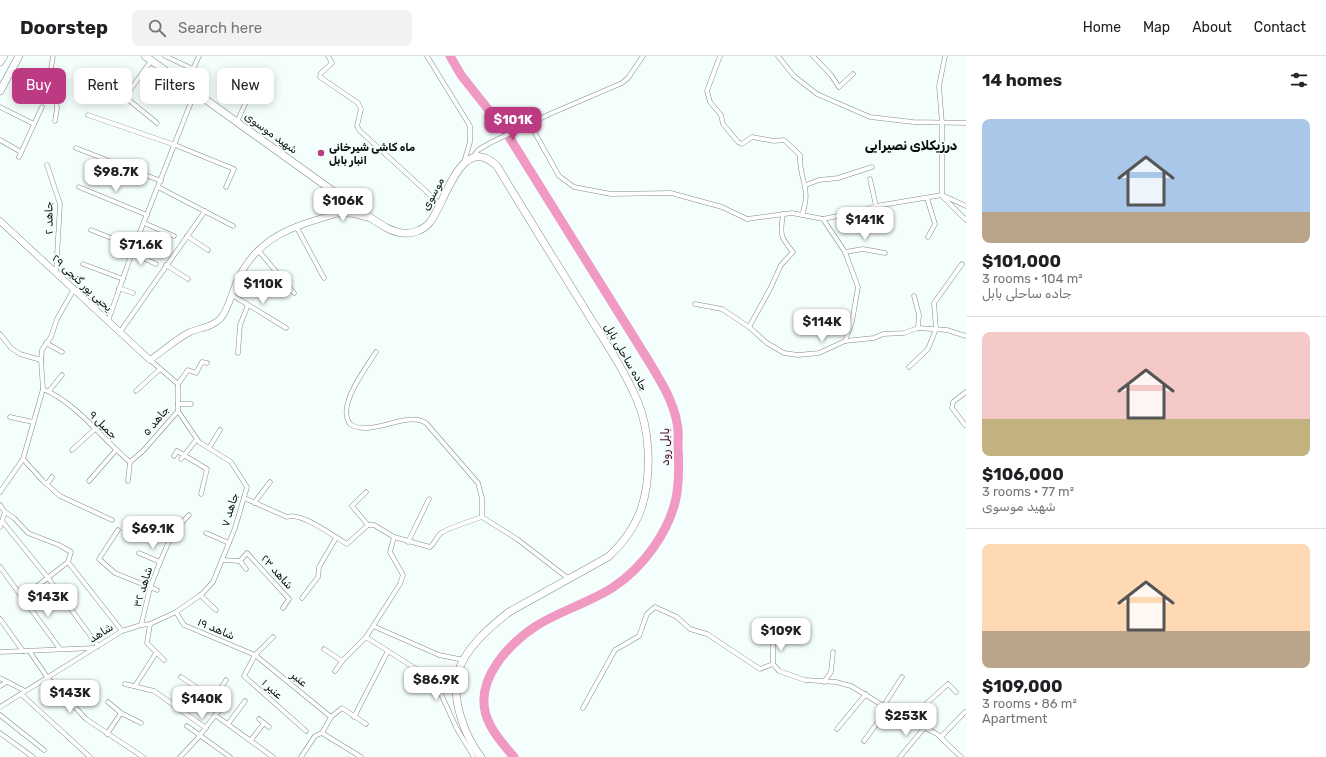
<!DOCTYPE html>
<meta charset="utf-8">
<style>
:root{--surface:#fff;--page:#f2f2f2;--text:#202124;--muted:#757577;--line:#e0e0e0;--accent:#bc3a82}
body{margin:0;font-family:Rubik,Cairo,sans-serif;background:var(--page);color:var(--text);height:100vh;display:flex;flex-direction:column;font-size:15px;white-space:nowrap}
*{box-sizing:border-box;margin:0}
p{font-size:13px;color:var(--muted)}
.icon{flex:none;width:22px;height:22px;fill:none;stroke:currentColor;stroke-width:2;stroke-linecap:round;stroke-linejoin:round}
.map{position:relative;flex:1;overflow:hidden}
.side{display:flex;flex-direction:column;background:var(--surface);width:360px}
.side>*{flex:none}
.guide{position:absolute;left:12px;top:12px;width:380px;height:36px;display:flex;gap:8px}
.price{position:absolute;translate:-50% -34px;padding:0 9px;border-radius:8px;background:#fff;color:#222;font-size:13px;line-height:26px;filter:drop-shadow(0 1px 2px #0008)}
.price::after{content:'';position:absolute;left:50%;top:24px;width:12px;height:9px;margin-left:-6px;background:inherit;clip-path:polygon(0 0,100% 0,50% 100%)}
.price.selected{background:var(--accent);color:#fff}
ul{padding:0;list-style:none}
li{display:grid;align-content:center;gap:8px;height:212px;padding:0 16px}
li+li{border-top:1px solid var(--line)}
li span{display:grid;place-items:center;height:124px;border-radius:8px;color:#555}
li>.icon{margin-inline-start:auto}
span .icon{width:72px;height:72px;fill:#fffc;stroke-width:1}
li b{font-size:17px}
h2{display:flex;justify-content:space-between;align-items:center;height:48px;padding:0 16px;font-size:17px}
.tag{padding:0 14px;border-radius:8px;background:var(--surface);box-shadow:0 2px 10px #0003;font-size:14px;line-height:36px}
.tag.selected{background:var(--accent);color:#fff}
header{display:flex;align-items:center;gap:24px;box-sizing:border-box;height:56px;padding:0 20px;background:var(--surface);border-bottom:1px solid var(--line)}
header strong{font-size:19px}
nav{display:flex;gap:22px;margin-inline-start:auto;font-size:14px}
.search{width:280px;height:36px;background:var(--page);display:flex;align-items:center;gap:10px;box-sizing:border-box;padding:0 14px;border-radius:8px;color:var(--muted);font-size:15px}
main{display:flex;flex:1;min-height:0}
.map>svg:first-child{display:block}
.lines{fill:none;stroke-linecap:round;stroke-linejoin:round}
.river{stroke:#f099c2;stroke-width:9}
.minor-casing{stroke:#838c8b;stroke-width:5}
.secondary-casing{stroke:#838c8b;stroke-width:7}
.primary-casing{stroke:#838c8b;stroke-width:8}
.minor{stroke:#fff;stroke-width:4}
.secondary{stroke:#fff;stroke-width:6}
.primary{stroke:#fff;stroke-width:7}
.poi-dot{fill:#bc3a82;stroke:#f4fefd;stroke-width:1.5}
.labels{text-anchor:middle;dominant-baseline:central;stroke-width:3.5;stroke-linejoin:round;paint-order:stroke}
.street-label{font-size:11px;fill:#0b0e0e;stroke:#f4fefd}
.poi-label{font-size:11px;font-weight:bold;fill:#0b0e0e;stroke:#f4fefd;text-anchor:start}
.water-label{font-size:12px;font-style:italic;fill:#560937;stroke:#f4fefd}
.quarter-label{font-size:13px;font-weight:bold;fill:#0b0e0e;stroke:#f4fefd}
</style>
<header>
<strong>Doorstep</strong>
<div class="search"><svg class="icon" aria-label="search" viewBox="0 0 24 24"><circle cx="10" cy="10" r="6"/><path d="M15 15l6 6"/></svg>Search here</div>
<nav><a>Home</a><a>Map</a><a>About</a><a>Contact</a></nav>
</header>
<main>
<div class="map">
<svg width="966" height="701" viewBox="0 0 966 701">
<rect width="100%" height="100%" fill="#f4fefd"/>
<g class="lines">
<path class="river" d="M450 0 461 19 506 76 648 304C660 324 673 344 677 367 679 375 678 384 678 391 679 406 679 422 677 437 671 474 643 512 612 532 588 547 560 555 536 570 509 588 475 623 486 659 491 675 503 688 514 701"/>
<defs>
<g id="minor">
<polyline points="53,0 49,25 56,42 57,53 55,65"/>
<polyline points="165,0 193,13 199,0"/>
<polyline points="328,0 332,7 321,17 320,21 358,47 361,53 357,70 360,75 440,148"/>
<polyline points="427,0 470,70 470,86 464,106"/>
<path d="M720 0 707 35 710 46 721 59 723 68 738 86 742 88 752 81 774 85 784 84 800 99C799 125 812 131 802 159"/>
<polyline points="778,0 794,20 817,38 870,61 913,66 966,67"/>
<polyline points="813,0 831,19 839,31 853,18"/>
<polyline points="151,5 125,41 157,67"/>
<polyline points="93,16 125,41"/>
<polyline points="0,51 34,68"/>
<polyline points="88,59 175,89 234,113 226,131"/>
<polyline points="237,66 250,37"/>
<polyline points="530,68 559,120 574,131 611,138 671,137 722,151 747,163 792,157 823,163 861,155 876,150 942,139 966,150"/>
<polyline points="0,84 21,96"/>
<polyline points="76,92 161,125"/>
<polyline points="19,101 42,51"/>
<polyline points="472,103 478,94 490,87 552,57 622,27 628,22 643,0"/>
<polyline points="47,109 60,148 56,217"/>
<polyline points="870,123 876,150"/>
<polyline points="806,129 819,124 838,122 872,111"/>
<polyline points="79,131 147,159"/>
<polyline points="158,131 233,170"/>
<polyline points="942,139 942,67 939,30 945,0"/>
<polyline points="943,141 966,164"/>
<polyline points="927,142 935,168 928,181"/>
<polyline points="861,155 865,169"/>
<polyline points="144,167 174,180"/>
<polyline points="296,170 324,222"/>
<polyline points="91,174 134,191"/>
<polyline points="187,180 208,194"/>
<polyline points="258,194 294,237"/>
<polyline points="845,196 863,193 885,197"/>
<polyline points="132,197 156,208"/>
<polyline points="83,208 123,223"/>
<polyline points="166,209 188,223"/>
<polyline points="119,232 133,237"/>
<polyline points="232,239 286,272"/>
<polyline points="914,240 919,259 918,272"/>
<polyline points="695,248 722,253 749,271 767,287 784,297 798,299 819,297 845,285 852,266 858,231 845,196 823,163"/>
<polyline points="108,265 134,191 195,36"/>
<path d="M749 271 770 233 781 209 793 196C780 181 780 178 783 158"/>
<polyline points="120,276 205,155"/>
<polyline points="0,278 11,292 20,298 41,304"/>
<polyline points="845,285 874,282 883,278 904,277 918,272 947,274 966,280"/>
<polyline points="46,287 62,296"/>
<path d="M376 296C366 312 336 350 350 368 371 382 407 354 426 367L478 427 482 442V461L517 483 569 523"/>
<polyline points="238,297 240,269 248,249"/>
<polyline points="150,304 178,328"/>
<polyline points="909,311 928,293 936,273 934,247 962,208"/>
<polyline points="178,328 188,314 196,317 202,306 207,307"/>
<path d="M43 333C78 348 101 382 130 406"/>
<polyline points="49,335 62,319"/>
<polyline points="136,335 160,313"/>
<polyline points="178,348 191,348"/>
<polyline points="10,361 33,366"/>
<polyline points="965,369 952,352 953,346 966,336"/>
<polyline points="209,392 220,374"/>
<polyline points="72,394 95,373"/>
<polyline points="174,400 177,395 207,413 201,438"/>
<polyline points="23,403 43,425 60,440 112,464"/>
<polyline points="181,403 197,383"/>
<polyline points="130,406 143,395 178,355 178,328"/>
<polyline points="89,425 116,394"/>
<polyline points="128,425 130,406"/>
<polyline points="47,428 52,421"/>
<polyline points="0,436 23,403 43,333 41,304 42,294 51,281 57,263 74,233"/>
<polyline points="366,436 352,450 368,469"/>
<path d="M244 442 287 461C302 456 333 480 347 488L368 469H374L394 481 430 491C435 487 436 482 440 478 443 474 476 463 482 461"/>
<polyline points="254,447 270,426"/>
<polyline points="0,449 5,456 14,462 28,477 59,489 71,496 68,506 23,541"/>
<polyline points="2,465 48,522 98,590"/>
<polyline points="0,471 5,456"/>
<polyline points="118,474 99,503 115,517 157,534"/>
<polyline points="206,477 229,487"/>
<polyline points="408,486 429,443"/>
<polyline points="139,497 160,506"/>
<polyline points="222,504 240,505 247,497 289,543 283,552"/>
<polyline points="240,505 246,513"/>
<polyline points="68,506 122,575"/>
<polyline points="0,511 60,593"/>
<polyline points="200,539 216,554"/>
<polyline points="302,542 318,521 319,511 336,482"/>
<polyline points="176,556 184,569 255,599 331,661"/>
<polyline points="0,563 23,595"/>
<polyline points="150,568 147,587 164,604"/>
<polyline points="141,569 150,532 160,506 173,476 189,459"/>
<polyline points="373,570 439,599 464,604"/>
<polyline points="273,581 255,599 244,620 306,675"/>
<polyline points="366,581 435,625 457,673 474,701"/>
<polyline points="773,585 773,608"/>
<polyline points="324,593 342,605"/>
<polyline points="0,596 94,592"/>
<polyline points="30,596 47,621 86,663 143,701"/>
<polyline points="335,615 344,603 366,581 400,528 403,519 390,496 394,481"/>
<polyline points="0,622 25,635"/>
<polyline points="824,626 831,616 833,596"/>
<polyline points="125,628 154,635 206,672"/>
<polyline points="0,630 7,626"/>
<polyline points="135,630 156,597"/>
<polyline points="21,638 90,701"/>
<polyline points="214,643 226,624"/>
<polyline points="108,646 121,657 141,667"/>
<polyline points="884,649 902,621"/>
<polyline points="0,651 122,575 141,569 150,568 176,556 202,538 213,526 235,472 247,431 231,406 199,386 178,355"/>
<polyline points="583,652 615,594 639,580 647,558 655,551 677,561 690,573 707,578 760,613 773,608 779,615 805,624 836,626 851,630 892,655 937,678 961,701"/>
<polyline points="0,659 44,694"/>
<polyline points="215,659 273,701"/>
<polyline points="354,661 388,595"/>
<polyline points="259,663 269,671"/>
<polyline points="915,666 927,647 948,628 956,636"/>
<polyline points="228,668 245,645"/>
<polyline points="187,670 230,701"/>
<polyline points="837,673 866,638"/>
<polyline points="0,677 33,701"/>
<polyline points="322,677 361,701"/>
<polyline points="107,678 121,657"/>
<polyline points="941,681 965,656"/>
<polyline points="251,684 264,667"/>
<polyline points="864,685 888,652"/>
<polyline points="180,701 197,683 223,649 181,621"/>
<polyline points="301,701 315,680 322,677 331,661 342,652 366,668"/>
<polyline points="900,701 925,671"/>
</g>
<g id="secondary">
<polyline points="339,139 343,147 339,157 354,158 369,162"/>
<path d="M0 165 150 304C163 295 176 283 190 276 200 272 213 271 221 262 229 252 232 235 238 223 259 179 295 170 339 157"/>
</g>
<g id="primary">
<path d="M145 0 365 158C376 165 389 176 403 177 413 178 424 174 430 166 445 148 461 75 497 110 524 155 552 200 580 245 599 277 622 309 637 344 644 360 647 377 648 394 650 438 641 471 608 501L509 556C490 571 464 593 458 617 451 643 465 681 481 701"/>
<polyline points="0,6 4,0"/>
<polyline points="0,35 19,0"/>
</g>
</defs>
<use href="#minor" class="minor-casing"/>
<use href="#secondary" class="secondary-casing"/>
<use href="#primary" class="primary-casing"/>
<use href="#minor" class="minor"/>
<use href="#secondary" class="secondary"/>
<use href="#primary" class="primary"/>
</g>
<circle class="poi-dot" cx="321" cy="97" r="4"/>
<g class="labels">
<g class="street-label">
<text transform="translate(271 77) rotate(36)">شهید موسوی</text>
<text transform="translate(433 138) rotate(-62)">موسوی</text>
<text transform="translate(49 162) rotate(-91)">جاهد ۲</text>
<text transform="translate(82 227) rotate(43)">یحیی پور گنجی ۲۹</text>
<text transform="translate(626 301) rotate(60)">جاده ساحلی بابل</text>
<text transform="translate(156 365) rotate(-50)">جاهد ۵</text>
<text transform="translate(103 369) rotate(45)">جمیل ۹</text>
<text transform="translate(230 454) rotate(-73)">جاهد ۷</text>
<text transform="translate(277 516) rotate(48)">شاهد ۲۳</text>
<text transform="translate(143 531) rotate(-73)">شاهد ۳۲</text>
<text transform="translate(216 573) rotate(23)">شاهد ۱۹</text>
<text transform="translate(101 577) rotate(-32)">شاهد</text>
<text transform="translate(299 623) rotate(39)">عنبر</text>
<text transform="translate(272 633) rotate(42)">عنیر ۱</text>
</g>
<g class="poi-label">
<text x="329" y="91">ماه کاشی شیرخانی<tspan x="329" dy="13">انبار بابل</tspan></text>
</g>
<g class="water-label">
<text transform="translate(665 391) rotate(-90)">بابل رود</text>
</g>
<g class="quarter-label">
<text x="911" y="89">درزیکلای نصیرایی</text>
</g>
</g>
</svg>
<b class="price selected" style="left:513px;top:85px">$101K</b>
<b class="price" style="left:116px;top:137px">$98.7K</b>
<b class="price" style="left:343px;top:166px">$106K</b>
<b class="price" style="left:865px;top:185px">$141K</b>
<b class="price" style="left:141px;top:210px">$71.6K</b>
<b class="price" style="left:263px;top:249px">$110K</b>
<b class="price" style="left:822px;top:287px">$114K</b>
<b class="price" style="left:153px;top:494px">$69.1K</b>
<b class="price" style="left:48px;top:562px">$143K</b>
<b class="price" style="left:781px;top:596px">$109K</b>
<b class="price" style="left:436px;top:645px">$86.9K</b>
<b class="price" style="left:70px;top:658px">$143K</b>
<b class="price" style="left:202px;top:664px">$140K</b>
<b class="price" style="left:906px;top:681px">$253K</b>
<div class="guide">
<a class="tag selected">Buy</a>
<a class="tag">Rent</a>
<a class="tag">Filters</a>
<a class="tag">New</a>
</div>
</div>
<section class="side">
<h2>14 homes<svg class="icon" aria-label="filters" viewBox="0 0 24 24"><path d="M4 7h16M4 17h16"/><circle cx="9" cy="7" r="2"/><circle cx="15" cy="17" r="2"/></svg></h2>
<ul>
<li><span style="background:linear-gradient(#a9c7e8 75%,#b9a48a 0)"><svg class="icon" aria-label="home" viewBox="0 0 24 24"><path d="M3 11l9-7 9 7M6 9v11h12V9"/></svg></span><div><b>$101,000</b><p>3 rooms · 104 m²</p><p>جاده ساحلی بابل</p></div></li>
<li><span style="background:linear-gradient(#f6c9c9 70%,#c2b280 0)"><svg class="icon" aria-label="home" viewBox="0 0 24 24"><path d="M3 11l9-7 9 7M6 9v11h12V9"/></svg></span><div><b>$106,000</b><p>3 rooms · 77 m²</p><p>شهید موسوی</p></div></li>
<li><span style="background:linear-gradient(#ffd9b3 70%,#b9a48a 0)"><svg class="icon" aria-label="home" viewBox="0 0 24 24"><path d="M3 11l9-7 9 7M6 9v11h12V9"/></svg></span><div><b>$109,000</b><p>3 rooms · 86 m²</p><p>Apartment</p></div></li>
</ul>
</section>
</main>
